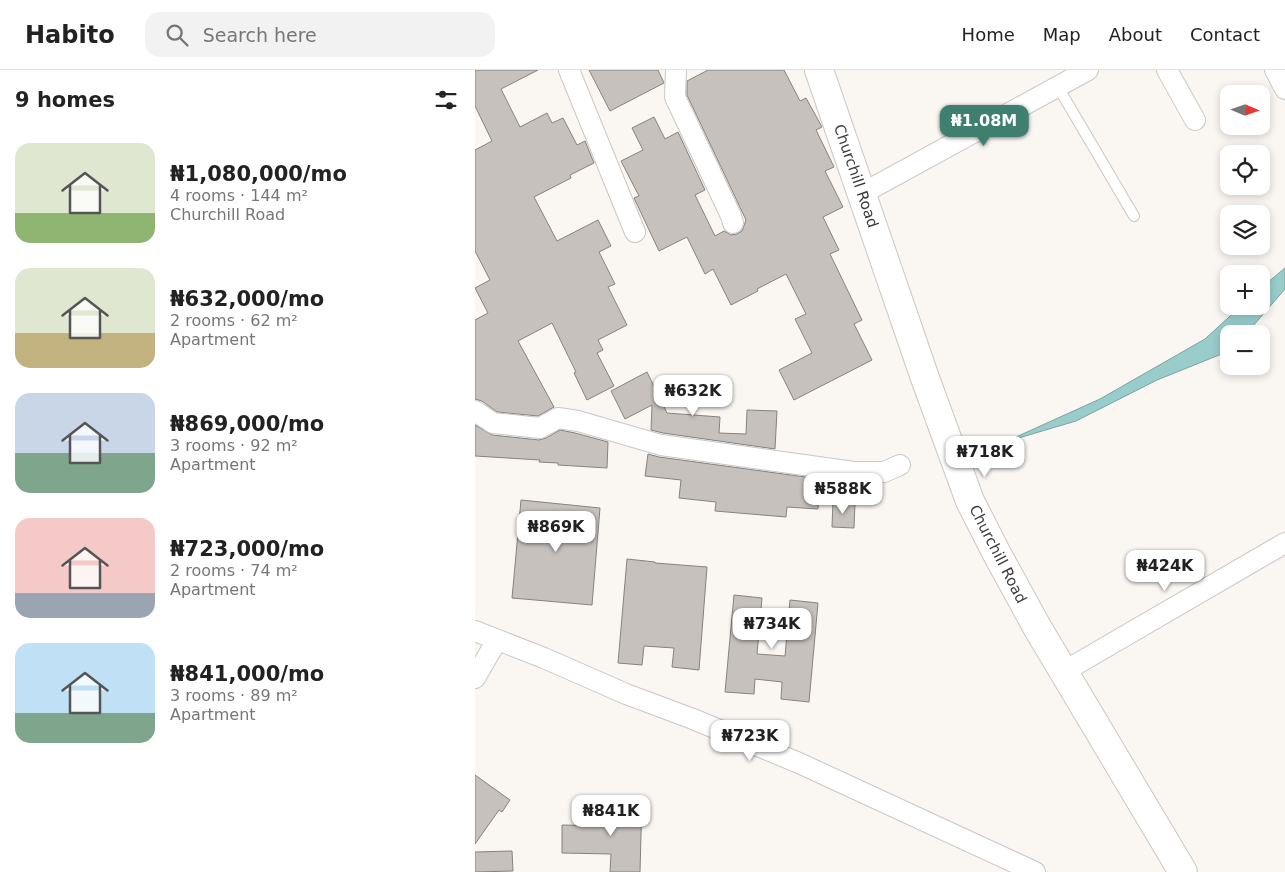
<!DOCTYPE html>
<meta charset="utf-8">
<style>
:root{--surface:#fff;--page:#f2f2f2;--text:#222;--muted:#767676;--line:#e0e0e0;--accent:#3e7f6f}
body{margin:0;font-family:"DejaVu Sans",sans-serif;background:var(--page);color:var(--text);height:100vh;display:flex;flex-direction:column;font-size:19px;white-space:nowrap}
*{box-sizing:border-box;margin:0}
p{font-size:16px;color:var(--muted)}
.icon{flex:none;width:28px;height:28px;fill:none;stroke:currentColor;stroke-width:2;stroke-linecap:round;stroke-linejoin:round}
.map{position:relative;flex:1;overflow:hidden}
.panel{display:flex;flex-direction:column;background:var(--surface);width:475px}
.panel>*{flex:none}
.needle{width:32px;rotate:92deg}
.buttons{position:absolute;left:745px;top:15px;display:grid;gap:10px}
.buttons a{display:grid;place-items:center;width:50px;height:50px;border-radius:10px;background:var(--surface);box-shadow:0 2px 8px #0003;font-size:25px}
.price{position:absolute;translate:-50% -42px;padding:0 11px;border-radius:10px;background:#fff;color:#222;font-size:16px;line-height:32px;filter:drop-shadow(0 1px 2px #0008)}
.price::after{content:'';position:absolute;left:50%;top:30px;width:15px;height:11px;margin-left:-8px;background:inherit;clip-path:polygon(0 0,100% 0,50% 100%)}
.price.current{background:var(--accent);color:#fff}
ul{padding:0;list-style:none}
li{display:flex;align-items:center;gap:15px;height:125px;padding:0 15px}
li span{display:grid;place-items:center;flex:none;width:140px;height:100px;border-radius:15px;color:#555}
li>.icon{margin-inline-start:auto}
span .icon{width:60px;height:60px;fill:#fffc;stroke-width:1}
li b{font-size:21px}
h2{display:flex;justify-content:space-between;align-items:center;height:60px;padding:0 15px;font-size:21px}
header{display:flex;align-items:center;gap:30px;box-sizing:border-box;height:70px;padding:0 25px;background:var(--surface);border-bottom:1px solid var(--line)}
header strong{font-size:24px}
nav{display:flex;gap:28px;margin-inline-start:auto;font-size:18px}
.search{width:350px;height:45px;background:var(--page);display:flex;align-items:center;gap:12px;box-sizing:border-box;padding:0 18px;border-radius:15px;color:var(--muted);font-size:19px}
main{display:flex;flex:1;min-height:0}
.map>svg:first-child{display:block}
.water{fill:#98cdcc;stroke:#7ca1a0}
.building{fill:#c6c1bc;stroke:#87827f}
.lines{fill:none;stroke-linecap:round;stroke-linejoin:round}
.lane-casing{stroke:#cbc7c2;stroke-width:12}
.street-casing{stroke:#cbc7c2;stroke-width:22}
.secondary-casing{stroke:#cbc7c2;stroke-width:30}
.lane{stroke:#fff;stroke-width:10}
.street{stroke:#fff;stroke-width:20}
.secondary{stroke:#fff;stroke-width:28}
.labels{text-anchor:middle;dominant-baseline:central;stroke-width:5;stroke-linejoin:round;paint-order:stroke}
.street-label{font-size:15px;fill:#3c3b39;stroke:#fff}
</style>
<header>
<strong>Habito</strong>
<div class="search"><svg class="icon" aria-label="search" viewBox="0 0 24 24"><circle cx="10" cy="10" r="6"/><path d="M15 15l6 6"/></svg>Search here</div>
<nav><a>Home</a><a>Map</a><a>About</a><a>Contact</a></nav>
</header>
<main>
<section class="panel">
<h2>9 homes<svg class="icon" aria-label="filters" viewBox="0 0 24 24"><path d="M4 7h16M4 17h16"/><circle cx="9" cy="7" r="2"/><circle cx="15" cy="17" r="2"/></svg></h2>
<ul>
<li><span style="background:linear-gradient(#dfe7d0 70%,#8fb573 0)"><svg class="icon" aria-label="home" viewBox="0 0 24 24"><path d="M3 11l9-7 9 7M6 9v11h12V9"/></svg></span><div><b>₦1,080,000/mo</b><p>4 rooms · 144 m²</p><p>Churchill Road</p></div></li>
<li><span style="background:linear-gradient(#dfe7d0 65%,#c2b280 0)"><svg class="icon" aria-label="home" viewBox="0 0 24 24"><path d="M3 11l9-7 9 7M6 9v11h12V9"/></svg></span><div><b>₦632,000/mo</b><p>2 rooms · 62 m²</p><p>Apartment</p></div></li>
<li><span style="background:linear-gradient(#c9d6e8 60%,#7fa58c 0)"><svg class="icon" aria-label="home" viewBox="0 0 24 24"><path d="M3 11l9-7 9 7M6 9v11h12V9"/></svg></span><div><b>₦869,000/mo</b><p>3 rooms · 92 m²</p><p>Apartment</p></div></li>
<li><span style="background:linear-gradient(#f6c9c9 75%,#9aa5b1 0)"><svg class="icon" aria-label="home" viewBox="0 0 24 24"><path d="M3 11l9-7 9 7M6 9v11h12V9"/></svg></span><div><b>₦723,000/mo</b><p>2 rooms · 74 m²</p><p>Apartment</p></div></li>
<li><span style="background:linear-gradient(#bfe0f5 70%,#7fa58c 0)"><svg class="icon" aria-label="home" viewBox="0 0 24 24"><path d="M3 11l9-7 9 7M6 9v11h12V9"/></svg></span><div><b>₦841,000/mo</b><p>3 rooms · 89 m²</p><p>Apartment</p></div></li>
</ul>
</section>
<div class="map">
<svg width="810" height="802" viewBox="0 0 810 802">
<rect width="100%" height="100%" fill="#faf6f1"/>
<polygon class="water" points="810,198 810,219 771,264 754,264 754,281 682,310 601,351 530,372 625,329 730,269 766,236 786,236 786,218"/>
<g class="building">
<polygon points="0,0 63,0 26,19 45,57 72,43 77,53 88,48 102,75 110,71 119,93 95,105 96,108 59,127 82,171 123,150 136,176 124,182 140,214 133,217 152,255 123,270 128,280 122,283 139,316 112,330 99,303 101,302 77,253 43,271 79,337 63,346 22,342 7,331 0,329 0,250 13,243 0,218 15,210 0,181 0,80 17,71 0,36"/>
<polygon points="114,0 183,0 189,13 135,41"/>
<polygon points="233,0 309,0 325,31 331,28 347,57 341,60 359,97 350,101 368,137 348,147 364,180 355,184 387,250 379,254 397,290 319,330 304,300 337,283 320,249 331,244 311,204 282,219 283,221 256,235 238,199 230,204 212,167 184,181 159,128 164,126 146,91 168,80 157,58 179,47 190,69 203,62 230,120 220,125 240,166 249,161 256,165 262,164 267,161 271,150 212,25 212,11"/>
<polygon points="172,302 192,343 245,347 244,363 271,364 272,340 302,341 300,379 188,363 176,360 177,335 150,349 136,321"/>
<polygon points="0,355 17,365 64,370 71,368 85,360 100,363 133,372 132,398 83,395 83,393 64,392 65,390 0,386"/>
<polygon points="173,384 184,387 345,409 343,439 312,437 311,447 240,441 241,432 204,428 206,410 170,406"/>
<polygon points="46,430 125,438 117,535 37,528"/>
<polygon points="358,431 380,433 379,458 357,457"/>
<polygon points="152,489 180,492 180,493 232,497 224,600 197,597 199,578 169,576 167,595 143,593"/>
<polygon points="259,525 287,528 282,584 310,586 315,530 343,533 334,632 306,629 307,612 280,609 279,624 250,622"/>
<polygon points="0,705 35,730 27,742 24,740 0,774"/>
<polygon points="137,728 167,728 165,802 135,802 136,784 87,783 87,755 136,756"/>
<polygon points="37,781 38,801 0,802 0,782"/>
</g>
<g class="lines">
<defs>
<polyline id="lane" points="583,17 659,146"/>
<g id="street">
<polyline points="94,0 160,162"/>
<polyline points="201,0 200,27 256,146 258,153"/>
<polyline points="692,0 720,50"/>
<polyline points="800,0 810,19"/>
<polyline points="388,123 613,0"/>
<polyline points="0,341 18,353 65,358 83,348 103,351 186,375 379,402 409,402 425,395"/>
<polyline points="0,561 69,588 151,624 218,649 324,693 560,802"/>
<polyline points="588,602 810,473"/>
<polyline points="0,608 22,570"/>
</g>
<polyline id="secondary" points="344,0 450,308 495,431 522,484 562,557 708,802"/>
</defs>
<use href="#lane" class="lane-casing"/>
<use href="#street" class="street-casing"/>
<use href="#secondary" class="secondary-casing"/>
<use href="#lane" class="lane"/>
<use href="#street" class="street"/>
<use href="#secondary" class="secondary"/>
</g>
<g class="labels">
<g class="street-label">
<text transform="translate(381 106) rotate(71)">Churchill Road</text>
<text transform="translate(523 484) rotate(63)">Churchill Road</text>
</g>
</g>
</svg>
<div class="buttons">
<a><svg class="needle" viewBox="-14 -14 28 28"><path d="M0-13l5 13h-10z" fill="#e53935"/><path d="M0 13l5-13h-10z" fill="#767676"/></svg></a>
<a><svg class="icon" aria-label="locate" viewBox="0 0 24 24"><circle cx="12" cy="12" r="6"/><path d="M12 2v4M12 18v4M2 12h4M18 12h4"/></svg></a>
<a><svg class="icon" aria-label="layers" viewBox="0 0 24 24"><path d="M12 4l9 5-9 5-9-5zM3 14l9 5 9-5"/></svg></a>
<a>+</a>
<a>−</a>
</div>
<b class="price current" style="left:509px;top:77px">₦1.08M</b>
<b class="price" style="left:218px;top:347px">₦632K</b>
<b class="price" style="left:510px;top:408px">₦718K</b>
<b class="price" style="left:368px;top:445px">₦588K</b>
<b class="price" style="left:81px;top:483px">₦869K</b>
<b class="price" style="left:690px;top:522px">₦424K</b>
<b class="price" style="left:297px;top:580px">₦734K</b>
<b class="price" style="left:275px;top:692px">₦723K</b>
<b class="price" style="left:136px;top:767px">₦841K</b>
</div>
</main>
